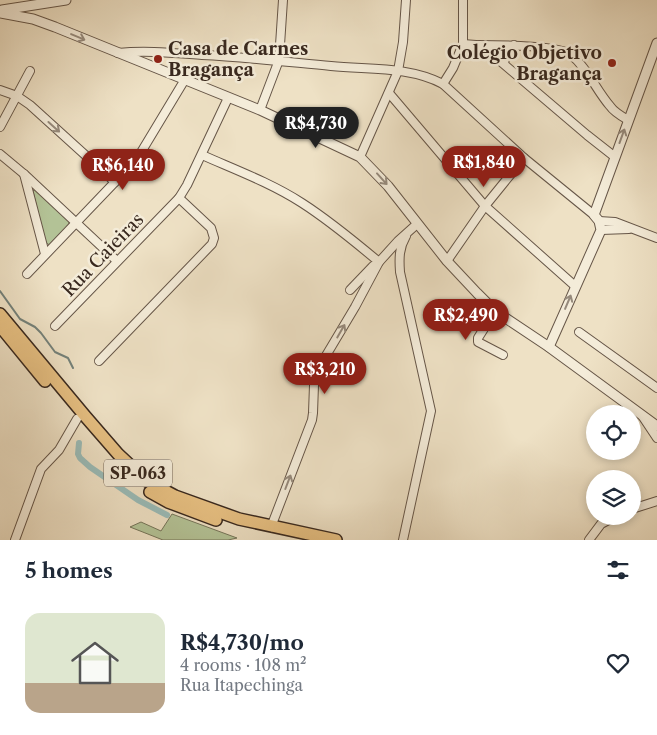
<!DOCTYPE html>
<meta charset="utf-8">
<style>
:root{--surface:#fff;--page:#f6f6f7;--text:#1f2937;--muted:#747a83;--line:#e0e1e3;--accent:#8f2418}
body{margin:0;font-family:"Libre Caslon Text",serif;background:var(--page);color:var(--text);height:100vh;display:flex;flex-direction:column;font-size:19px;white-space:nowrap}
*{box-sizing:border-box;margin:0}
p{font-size:16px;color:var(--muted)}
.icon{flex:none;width:28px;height:28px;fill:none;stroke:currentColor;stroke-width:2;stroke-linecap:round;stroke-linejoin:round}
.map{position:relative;height:540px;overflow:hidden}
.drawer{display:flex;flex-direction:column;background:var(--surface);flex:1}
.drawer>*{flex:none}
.fabs{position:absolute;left:586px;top:405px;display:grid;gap:10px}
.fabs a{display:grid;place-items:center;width:55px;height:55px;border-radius:50%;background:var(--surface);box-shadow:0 2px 8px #0003;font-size:25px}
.price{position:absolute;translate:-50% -42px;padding:0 11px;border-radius:18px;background:var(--accent);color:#fff;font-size:16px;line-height:32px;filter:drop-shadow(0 1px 2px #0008)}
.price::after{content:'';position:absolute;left:50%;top:30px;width:15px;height:11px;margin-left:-8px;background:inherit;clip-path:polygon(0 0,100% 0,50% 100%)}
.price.selected{background:#222;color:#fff}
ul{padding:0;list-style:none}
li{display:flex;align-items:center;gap:15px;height:125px;padding:0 25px}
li+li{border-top:1px solid var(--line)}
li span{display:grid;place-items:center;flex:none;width:140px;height:100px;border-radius:15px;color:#555}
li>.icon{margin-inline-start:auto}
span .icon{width:60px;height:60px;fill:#fffc;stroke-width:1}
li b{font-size:21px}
h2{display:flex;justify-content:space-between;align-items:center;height:60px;padding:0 25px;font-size:21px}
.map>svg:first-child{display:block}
.green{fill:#b4c498;stroke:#76765b}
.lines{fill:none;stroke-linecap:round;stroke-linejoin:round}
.stream{stroke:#73817a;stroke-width:2}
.canal{stroke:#9abcb8;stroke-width:6}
.minor-casing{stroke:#665648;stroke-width:10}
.tertiary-casing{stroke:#665648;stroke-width:11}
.primary-casing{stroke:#38281e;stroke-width:14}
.minor{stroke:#f4ecd9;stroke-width:8}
.tertiary{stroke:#f4ecd9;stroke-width:9}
.primary{stroke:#e7c082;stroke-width:11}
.oneway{stroke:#968a7c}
.poi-dot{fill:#8f2418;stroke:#f4ecd9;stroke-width:2}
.labels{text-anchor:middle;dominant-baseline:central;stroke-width:5;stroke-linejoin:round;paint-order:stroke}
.shield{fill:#f4ecd9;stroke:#706356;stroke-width:1}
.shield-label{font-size:16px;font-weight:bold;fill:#38281e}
.poi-label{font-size:18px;font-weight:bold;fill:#38281e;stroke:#f4ecd9;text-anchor:start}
.street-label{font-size:18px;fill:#38281e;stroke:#f4ecd9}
</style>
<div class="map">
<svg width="657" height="540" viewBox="0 0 657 540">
<rect width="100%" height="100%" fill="#eee1c5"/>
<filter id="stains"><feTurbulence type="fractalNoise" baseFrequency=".004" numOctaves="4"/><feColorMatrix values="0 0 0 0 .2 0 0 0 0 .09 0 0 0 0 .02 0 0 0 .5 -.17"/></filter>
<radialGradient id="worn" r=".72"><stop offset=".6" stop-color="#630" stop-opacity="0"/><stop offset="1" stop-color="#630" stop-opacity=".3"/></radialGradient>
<g class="green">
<polygon points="34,190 38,191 69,220 69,227 51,246 45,242 33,191"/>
<polygon points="172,514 237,538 228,540 163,540 130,527 141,522 161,531"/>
</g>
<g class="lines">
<polyline class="stream" points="0,291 20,319 35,327 41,333 55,352 68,358 73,368"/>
<polyline class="canal" points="79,443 78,454 80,458 90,467 138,500 167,515"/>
<defs>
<g id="minor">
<polyline points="463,44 476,45 493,55 587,135 615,157"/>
<path d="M479 45C498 45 557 45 570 54 587 67 596 90 610 106 614 112 621 116 628 120"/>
<path d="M118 53C146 50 174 53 202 55 245 57 288 62 331 66 368 70 409 66 443 84L524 158 594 215"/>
<polyline points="504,63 506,55 514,45"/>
<polyline points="443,84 453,68 463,44 463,0"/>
<polyline points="0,90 17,96 30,105 115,182"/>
<polyline points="389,93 485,206 575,286"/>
<polyline points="260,110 279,60 283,0"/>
<polyline points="0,127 30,71"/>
<polyline points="0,154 24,174 117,261"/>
<path d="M202 155C236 170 271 183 302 203 330 221 354 241 379 262"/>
<polyline points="360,157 398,71 403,42 406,0"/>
<polyline points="24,174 45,254"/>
<polyline points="599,221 615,222 657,238"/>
<polyline points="601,230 629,229"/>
<polyline points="447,261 485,206 524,158"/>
<polyline points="27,274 137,159 184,81"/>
<polyline points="350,290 373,266"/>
<polyline points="495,311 478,338 478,342 503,355"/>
<polyline points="55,326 179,198 187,185 228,98"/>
<polyline points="579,332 657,388"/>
<polyline points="99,361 212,244 214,238 211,228 179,198"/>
<polyline points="643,417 657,438"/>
<polyline points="632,509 657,501"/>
<polyline points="271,527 312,420 313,413 314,385 318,369 355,307 379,262 398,241 417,224"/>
<polyline points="15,540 41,469 59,450 77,419"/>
<path d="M403 540 431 411 400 272C399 258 399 248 406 236"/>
<polyline points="589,540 601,524 616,516"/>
</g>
<g id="tertiary">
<polyline points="2,10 66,0"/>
<polyline points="0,13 33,19 55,27 260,110 360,157 388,186 447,261 477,293 495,311 549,347 657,426"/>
<polyline points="549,347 601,230 599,221 594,215 657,43"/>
</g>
<g id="primary">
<polyline points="0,314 85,416 118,454 147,481 175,496 239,519 336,540"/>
<polyline points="0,326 45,381"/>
<polyline points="150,492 168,502 216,520"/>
</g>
</defs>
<use href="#minor" class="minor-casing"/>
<use href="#tertiary" class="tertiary-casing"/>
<use href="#primary" class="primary-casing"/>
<use href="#minor" class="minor"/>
<use href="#tertiary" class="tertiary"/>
<use href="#primary" class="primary"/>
</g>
<defs><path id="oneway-shaft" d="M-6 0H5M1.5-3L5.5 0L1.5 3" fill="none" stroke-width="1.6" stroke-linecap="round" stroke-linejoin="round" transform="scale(1.25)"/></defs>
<g class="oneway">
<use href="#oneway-shaft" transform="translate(78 37) rotate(23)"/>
<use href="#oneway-shaft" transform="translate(54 127) rotate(42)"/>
<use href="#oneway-shaft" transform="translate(622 136) rotate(-70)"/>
<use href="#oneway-shaft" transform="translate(382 179) rotate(48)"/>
<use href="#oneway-shaft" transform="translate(568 302) rotate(-67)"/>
<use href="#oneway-shaft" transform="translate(341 331) rotate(-60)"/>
<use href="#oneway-shaft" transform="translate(288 482) rotate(-69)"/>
</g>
<g class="poi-dot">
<circle cx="158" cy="59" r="5"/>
<circle cx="612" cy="63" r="5"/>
</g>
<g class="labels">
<rect class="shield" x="104" y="459.5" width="68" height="27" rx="4"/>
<g class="shield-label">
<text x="138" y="473">SP-063</text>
</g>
<g class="poi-label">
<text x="168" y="49">Casa de Carnes<tspan x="168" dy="21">Bragança</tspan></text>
<text x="602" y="53" text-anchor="end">Colégio Objetivo<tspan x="602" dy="21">Bragança</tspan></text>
</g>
<g class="street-label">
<text transform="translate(103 255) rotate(-46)">Rua Caieiras</text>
</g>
</g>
<rect width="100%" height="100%" filter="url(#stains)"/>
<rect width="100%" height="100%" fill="url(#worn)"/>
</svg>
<div class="fabs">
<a><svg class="icon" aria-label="locate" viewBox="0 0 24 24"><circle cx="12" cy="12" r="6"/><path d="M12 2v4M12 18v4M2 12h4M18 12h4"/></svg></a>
<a><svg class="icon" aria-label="layers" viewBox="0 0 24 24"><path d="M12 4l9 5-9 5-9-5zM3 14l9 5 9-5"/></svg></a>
</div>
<b class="price selected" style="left:316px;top:149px">R$4,730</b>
<b class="price" style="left:484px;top:188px">R$1,840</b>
<b class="price" style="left:123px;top:191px">R$6,140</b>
<b class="price" style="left:466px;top:341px">R$2,490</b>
<b class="price" style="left:325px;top:395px">R$3,210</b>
</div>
<section class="drawer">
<h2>5 homes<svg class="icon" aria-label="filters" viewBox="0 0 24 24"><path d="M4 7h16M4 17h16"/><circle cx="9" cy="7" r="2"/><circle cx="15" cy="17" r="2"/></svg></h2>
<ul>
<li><span style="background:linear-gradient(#dfe7d0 70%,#b9a48a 0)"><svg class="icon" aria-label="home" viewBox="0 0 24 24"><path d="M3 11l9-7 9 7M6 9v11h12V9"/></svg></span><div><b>R$4,730/mo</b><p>4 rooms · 108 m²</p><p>Rua Itapechinga</p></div><svg class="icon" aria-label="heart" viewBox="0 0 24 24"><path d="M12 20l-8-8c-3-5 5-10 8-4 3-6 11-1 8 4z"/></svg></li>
</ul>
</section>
